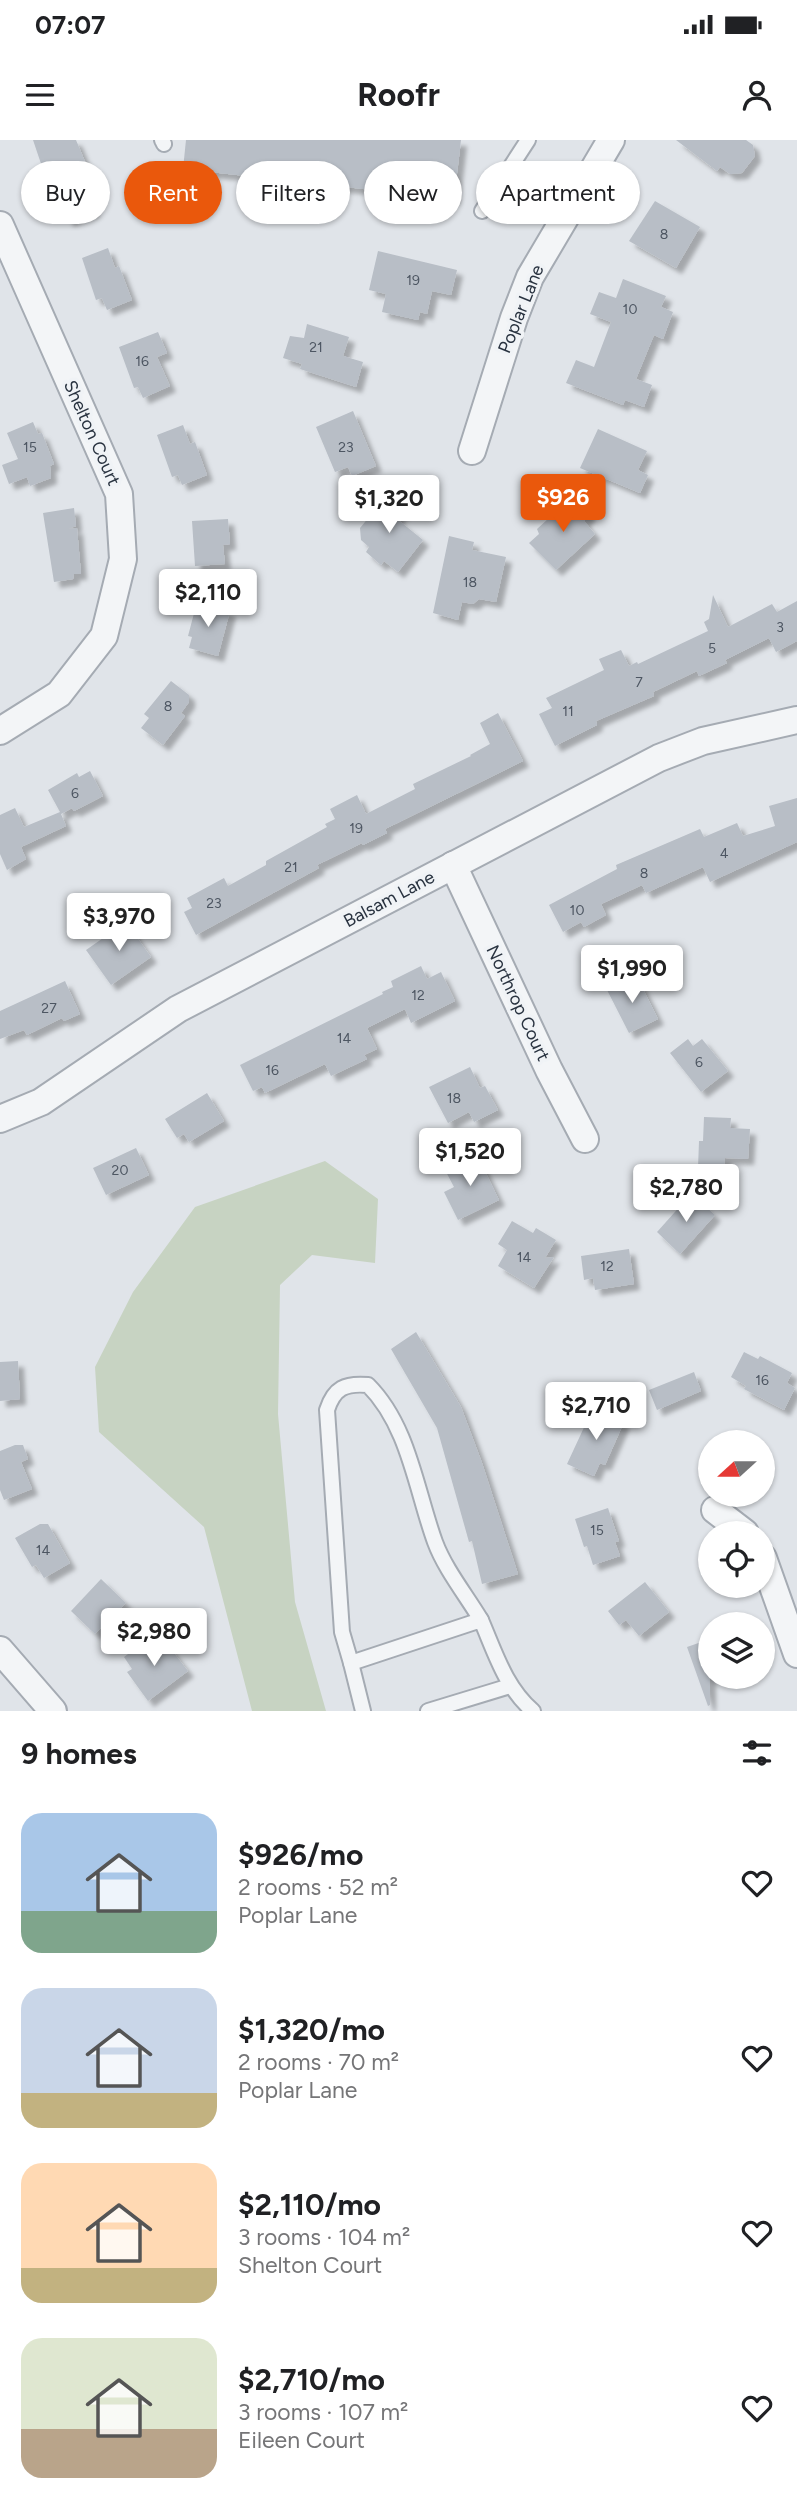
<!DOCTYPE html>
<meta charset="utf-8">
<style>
:root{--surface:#fff;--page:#f6f6f6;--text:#202124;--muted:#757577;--accent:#ea580c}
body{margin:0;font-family:Figtree,sans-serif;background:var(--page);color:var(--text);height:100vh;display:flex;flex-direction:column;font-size:26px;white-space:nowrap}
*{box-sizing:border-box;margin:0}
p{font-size:23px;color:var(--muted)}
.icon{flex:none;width:38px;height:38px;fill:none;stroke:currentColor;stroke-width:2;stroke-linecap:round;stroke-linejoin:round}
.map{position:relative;height:1571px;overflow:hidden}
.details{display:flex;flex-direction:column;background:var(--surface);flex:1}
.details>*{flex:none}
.top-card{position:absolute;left:21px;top:21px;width:756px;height:63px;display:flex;gap:14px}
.needle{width:46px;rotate:249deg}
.fabs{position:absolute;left:698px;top:1290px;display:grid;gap:14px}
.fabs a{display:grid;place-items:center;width:77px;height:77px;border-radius:50%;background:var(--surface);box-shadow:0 2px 5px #0004;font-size:35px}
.price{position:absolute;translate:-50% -60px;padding:0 16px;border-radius:7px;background:#fff;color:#222;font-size:23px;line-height:46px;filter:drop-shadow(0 2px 4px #0008)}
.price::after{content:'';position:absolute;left:50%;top:42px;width:21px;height:16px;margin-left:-10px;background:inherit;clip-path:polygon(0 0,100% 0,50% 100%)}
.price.current{background:var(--accent);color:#fff}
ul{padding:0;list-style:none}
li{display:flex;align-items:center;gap:21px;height:175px;padding:0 21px}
li span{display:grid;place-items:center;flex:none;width:196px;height:140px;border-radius:21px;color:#555}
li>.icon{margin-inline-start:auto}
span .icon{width:84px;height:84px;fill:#fffc;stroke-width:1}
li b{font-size:30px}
h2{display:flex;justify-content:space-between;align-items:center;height:84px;padding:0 21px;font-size:30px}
.chip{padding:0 24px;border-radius:32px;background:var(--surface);box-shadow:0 2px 5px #0004;font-size:24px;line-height:63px}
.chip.current{background:var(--accent);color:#fff}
.status{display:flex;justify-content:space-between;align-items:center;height:49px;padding:0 35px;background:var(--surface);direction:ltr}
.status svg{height:19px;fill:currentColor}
header{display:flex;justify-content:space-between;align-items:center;height:91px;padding:0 21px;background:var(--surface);font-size:32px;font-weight:700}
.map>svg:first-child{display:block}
.green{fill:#c7d3c2}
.building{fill:#b8bec6;filter:url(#shadow)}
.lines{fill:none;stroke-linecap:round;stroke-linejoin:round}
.lane-casing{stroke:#a5abb3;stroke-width:18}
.street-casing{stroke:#a5abb3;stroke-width:30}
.lane{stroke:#f3f5f7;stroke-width:14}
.street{stroke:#f3f5f7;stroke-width:26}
.labels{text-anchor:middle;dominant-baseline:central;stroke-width:7;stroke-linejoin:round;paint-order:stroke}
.number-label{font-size:14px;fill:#4d5662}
.street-label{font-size:18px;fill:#293340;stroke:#f0f3f6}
</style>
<div class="status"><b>07:07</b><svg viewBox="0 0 49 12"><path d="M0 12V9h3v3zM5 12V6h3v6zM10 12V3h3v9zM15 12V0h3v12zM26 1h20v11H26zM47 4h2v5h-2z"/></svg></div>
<header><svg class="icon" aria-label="menu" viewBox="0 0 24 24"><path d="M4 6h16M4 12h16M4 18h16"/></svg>Roofr<svg class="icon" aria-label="person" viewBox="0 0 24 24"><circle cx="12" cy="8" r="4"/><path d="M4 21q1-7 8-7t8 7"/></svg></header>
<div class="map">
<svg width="797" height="1571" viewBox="0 0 797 1571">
<defs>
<filter id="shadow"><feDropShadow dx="6" dy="6" stdDeviation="2" flood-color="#0004"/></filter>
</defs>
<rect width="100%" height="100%" fill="#e0e4e9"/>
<polygon class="green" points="325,1021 378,1059 375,1123 312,1115 280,1145 278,1274 295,1462 326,1571 252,1571 204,1387 99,1292 95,1227 133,1152 195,1067"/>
<g class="building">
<polygon points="33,0 76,0 91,36 81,40 94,71 68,81 64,71 58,74"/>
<polygon points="186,0 461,0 454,59 183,29"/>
<polygon points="676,0 746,0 753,5 755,16 742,33 730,34 720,27 717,31"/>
<polygon points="655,61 700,87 676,128 629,101"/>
<polygon points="108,108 115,128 119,126 132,160 107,170 102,158 96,160 82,118"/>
<polygon points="378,111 457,130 451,155 432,151 427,174 420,172 418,180 382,172 386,154 369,150"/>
<polygon points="623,139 666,156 661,167 673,172 663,199 654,195 636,239 652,245 644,267 625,260 623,265 566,243 576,220 594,227 611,182 590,174 599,152 616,158"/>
<polygon points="307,184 349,197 343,216 363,222 356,247 300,229 302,224 283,218 290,196 304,198"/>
<polygon points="158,192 167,213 157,217 170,246 143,258 138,247 134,248 119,207"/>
<polygon points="353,271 376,326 352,336 348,327 335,332 316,287"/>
<polygon points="33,282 38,294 42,293 54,324 50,326 51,338 30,346 27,337 9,344 2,325 18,319 7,293"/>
<polygon points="183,285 190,304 195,302 207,335 182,345 178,335 172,337 157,295"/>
<polygon points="598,289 647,311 638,330 648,335 640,353 580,328"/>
<polygon points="388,354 406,369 397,379 423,400 398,432 384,421 381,425 366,412 369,407 361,400 360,388"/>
<polygon points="573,356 590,375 584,381 595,394 556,430 529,403 539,394 537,389"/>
<polygon points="74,368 76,386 68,389 77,388 81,434 74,434 73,439 54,442 43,373"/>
<polygon points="228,379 230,404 223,405 225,424 195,426 192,381"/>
<polygon points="449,396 474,402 472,410 506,417 496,462 479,459 473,464 462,462 458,480 433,473"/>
<polygon points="713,455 728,487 772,464 777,472 797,461 797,501 776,512 769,498 725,520 727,523 699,536 697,531 653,552 654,556 596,581 597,585 555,606 539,574 552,568 546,558 604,530 599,519 621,510 629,526 637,522 638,524 708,491 704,482 709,479"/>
<polygon points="197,462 230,471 218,516 189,508 192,497 188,496"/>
<polygon points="171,541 189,555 189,562 181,573 185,576 163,605 141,588 149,578 144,574"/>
<polygon points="498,573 523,621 385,689 387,693 363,705 362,703 317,725 319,728 196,795 184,772 192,768 187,758 224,738 228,746 266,725 266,721 327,687 325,684 335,679 330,669 357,655 366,674 415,649 413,644 471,616 470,615 490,604 480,583"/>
<polygon points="90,631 103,656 74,671 72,668 61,674 66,686 21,707 26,719 7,730 0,714 0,675 15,668 24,687 60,672 48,650 77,633 79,637"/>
<polygon points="797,658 797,702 710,742 703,727 646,753 642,745 601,764 606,775 584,787 581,782 563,792 549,765 617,729 616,725 700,689 704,697 737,683 743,696 775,686 769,666"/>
<polygon points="126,782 151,817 111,845 86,810"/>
<polygon points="421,826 427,839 441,832 455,861 411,883 405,869 367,888 377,909 364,915 367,919 331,936 325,924 265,953 262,947 253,951 240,925 383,854 382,852 393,847 391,841"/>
<polygon points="625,839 629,848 640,843 658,879 629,893 606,848"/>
<polygon points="65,841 80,874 64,881 62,878 27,895 24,890 0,899 0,871"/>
<polygon points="688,899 693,906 702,899 728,931 701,952 670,913"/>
<polygon points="470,927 480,948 485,946 498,970 474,982 469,972 448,983 429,947"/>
<polygon points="207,953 224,981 189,1002 184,994 177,998 165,979"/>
<polygon points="704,977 731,978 730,988 750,989 748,1019 725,1018 724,1029 698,1028 699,1001 703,1001"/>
<polygon points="136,1008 149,1035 106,1055 93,1028"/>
<polygon points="477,1015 499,1060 458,1080 444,1052 454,1047 445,1030"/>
<polygon points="691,1054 715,1075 680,1114 657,1092"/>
<polygon points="512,1081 533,1093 536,1088 556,1100 545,1118 554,1117 534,1148 498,1126 507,1110 498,1104"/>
<polygon points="629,1109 634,1144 595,1150 593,1138 584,1140 581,1116"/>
<polygon points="416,1192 461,1267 482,1323 518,1434 482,1444 472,1401 469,1402 437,1288 391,1209"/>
<polygon points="744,1212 758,1219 760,1216 792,1233 787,1243 795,1248 784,1270 744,1249 746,1246 731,1237"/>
<polygon points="18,1221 20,1259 0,1261 0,1222"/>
<polygon points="694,1232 701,1251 657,1270 649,1250"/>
<polygon points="593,1268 624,1282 605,1325 600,1323 594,1336 567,1324"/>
<polygon points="15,1305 23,1305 28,1319 21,1322 32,1349 4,1360 0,1350 0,1311"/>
<polygon points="608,1368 619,1401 615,1402 620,1416 593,1425 587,1406 584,1407 575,1379"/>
<polygon points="40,1384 48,1384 70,1423 44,1438 36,1425 32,1427 15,1398"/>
<polygon points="101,1439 126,1463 95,1494 71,1471"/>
<polygon points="645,1442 669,1472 639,1496 626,1480 619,1485 608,1471"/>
<polygon points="710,1499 710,1565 708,1566 687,1507"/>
<polygon points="147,1500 151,1505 156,1501 170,1508 188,1531 148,1561 127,1532 132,1529 124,1517"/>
</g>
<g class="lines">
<defs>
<g id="lane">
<polyline points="162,0 164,4"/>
<polyline points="482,71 528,0"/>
<path d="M351 1523 342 1492 327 1270C334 1248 345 1243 368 1245 409 1286 416 1350 435 1402 445 1429 466 1455 481 1480"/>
<path d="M363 1571 351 1523 481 1480C495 1512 505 1547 533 1571"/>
<polyline points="428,1571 510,1546"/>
</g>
<g id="street">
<polyline points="0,85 119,354 123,419 104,496 59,554 0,591"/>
<polyline points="472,311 514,178 530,137 611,0"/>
<polyline points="453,725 549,930 585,999"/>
<polyline points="0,979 41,962 178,869 659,618 703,601 797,580"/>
<polyline points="715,1370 745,1393"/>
<polyline points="763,1418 797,1514"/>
<polyline points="0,1510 53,1571"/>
</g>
</defs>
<use href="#lane" class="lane-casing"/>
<use href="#street" class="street-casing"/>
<use href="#lane" class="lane"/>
<use href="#street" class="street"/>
</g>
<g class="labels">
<g class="number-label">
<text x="664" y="94">8</text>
<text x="413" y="140">19</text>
<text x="630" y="169">10</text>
<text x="316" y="207">21</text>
<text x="142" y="221">16</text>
<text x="30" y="307">15</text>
<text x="346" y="307">23</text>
<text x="470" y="442">18</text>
<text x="780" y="487">3</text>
<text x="712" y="508">5</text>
<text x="639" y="542">7</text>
<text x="168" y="566">8</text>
<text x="568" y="571">11</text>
<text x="75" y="653">6</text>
<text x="356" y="688">19</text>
<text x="724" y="713">4</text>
<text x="291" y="727">21</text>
<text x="644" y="733">8</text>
<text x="214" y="763">23</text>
<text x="577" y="770">10</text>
<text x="418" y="855">12</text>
<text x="49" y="868">27</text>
<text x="344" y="898">14</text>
<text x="699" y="922">6</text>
<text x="272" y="930">16</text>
<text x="454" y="958">18</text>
<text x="120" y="1030">20</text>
<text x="524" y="1117">14</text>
<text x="607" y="1126">12</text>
<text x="762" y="1240">16</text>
<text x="597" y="1390">15</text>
<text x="43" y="1410">14</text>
</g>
<g class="street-label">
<text transform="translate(521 169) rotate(-68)">Poplar Lane</text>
<text transform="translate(92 293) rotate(66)">Shelton Court</text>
<text transform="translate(389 759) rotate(-28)">Balsam Lane</text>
<text transform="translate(518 863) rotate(65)">Northrop Court</text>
</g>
</g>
</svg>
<div class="fabs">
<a><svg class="needle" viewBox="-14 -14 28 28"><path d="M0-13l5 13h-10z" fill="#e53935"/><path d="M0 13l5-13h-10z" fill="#757577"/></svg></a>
<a><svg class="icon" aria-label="locate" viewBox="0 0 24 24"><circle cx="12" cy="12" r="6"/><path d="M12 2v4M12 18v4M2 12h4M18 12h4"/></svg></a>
<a><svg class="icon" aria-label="layers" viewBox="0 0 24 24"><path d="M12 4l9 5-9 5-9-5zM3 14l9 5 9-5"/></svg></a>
</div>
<b class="price current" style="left:563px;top:394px">$926</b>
<b class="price" style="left:389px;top:395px">$1,320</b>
<b class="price" style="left:208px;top:489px">$2,110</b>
<b class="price" style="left:119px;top:813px">$3,970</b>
<b class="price" style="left:632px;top:865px">$1,990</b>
<b class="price" style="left:470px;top:1048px">$1,520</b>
<b class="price" style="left:686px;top:1084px">$2,780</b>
<b class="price" style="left:596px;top:1302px">$2,710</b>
<b class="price" style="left:154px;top:1528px">$2,980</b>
<div class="top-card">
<a class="chip">Buy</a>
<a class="chip current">Rent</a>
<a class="chip">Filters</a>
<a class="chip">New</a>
<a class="chip">Apartment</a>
</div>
</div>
<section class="details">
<h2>9 homes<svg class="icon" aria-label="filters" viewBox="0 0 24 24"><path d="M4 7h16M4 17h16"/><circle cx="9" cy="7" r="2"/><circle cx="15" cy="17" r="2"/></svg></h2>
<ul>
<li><span style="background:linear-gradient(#a9c7e8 70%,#7fa58c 0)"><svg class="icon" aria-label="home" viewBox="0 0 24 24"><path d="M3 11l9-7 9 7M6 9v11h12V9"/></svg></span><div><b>$926/mo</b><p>2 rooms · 52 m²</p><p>Poplar Lane</p></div><svg class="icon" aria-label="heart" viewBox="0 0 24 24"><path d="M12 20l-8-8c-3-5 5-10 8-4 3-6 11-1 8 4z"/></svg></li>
<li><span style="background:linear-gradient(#c9d6e8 75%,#c2b280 0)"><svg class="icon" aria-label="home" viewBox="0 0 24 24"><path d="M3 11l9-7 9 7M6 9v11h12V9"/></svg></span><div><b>$1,320/mo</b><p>2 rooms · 70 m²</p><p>Poplar Lane</p></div><svg class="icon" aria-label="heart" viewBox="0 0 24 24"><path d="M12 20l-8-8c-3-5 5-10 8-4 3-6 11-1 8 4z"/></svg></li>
<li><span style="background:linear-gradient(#ffd9b3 75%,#c2b280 0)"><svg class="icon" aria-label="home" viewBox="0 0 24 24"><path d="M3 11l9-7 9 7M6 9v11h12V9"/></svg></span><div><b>$2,110/mo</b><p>3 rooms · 104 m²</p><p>Shelton Court</p></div><svg class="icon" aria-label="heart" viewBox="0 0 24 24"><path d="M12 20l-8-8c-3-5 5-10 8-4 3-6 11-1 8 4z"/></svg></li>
<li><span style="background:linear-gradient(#dfe7d0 65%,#b9a48a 0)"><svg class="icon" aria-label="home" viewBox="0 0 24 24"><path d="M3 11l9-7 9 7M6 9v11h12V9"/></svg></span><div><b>$2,710/mo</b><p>3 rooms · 107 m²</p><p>Eileen Court</p></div><svg class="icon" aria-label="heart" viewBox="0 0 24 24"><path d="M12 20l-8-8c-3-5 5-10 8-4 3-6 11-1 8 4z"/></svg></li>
</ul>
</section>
